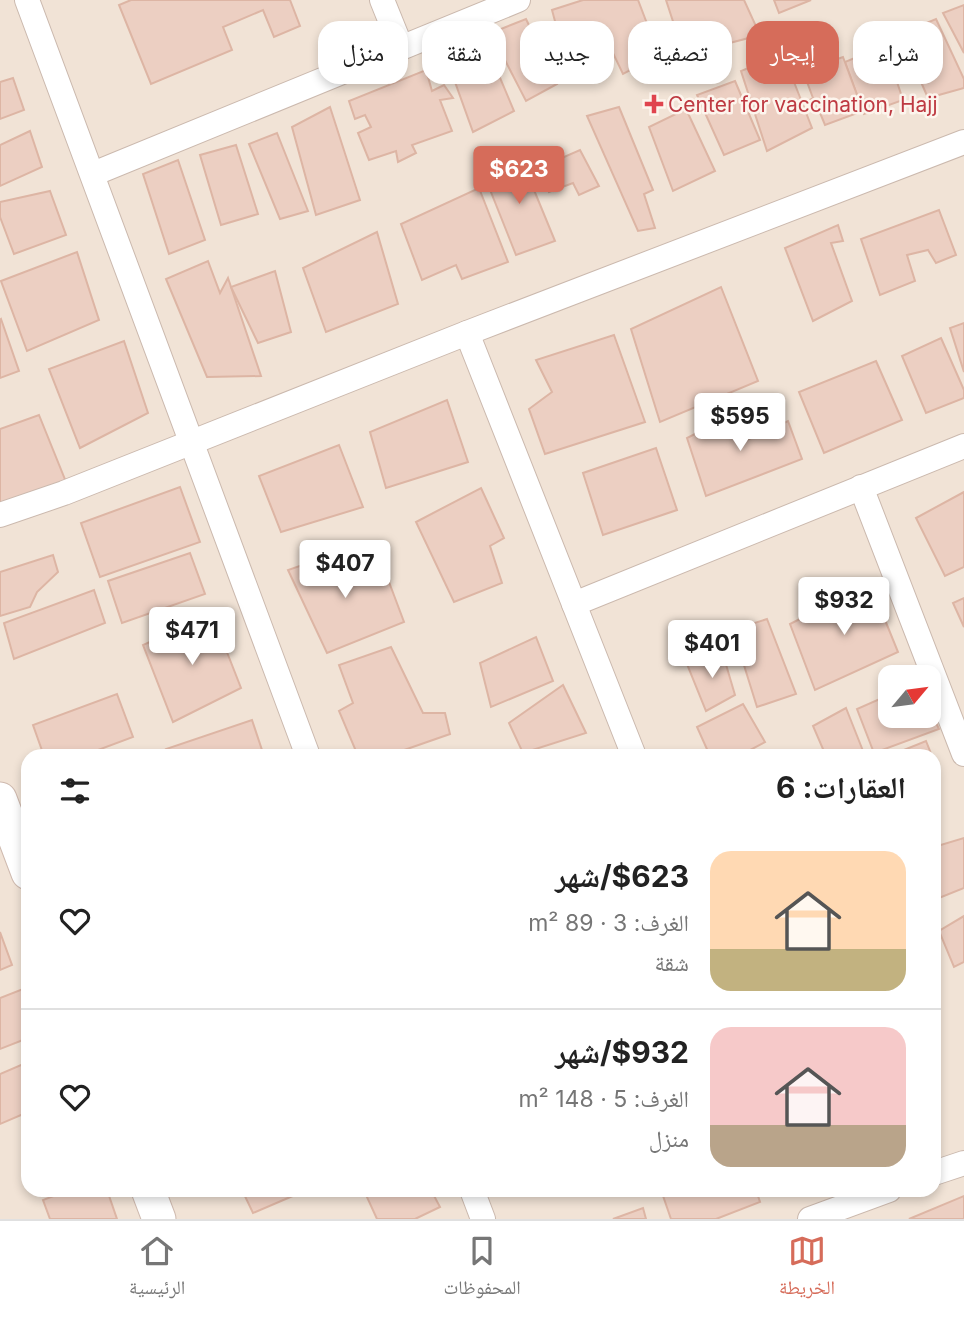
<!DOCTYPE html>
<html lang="ar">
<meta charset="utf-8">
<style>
:root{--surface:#fff;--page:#f2f2f2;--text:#222;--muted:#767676;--line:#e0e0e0;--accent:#d66c5a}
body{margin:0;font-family:Inter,"Noto Naskh Arabic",sans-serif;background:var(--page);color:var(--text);direction:rtl;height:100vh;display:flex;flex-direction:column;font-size:26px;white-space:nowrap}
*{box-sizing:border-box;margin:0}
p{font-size:23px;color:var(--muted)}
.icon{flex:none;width:38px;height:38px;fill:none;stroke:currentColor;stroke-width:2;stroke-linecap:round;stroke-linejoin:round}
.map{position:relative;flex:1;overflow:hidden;direction:ltr}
.details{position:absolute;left:21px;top:749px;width:920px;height:448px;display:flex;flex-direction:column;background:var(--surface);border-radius:21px;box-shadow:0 4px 10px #0003;direction:rtl}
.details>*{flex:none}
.banner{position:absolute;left:21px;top:21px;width:922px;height:63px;direction:rtl;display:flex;gap:14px}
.needle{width:46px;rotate:61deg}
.controls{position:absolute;left:878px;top:665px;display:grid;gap:14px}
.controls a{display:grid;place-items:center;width:63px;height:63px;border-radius:14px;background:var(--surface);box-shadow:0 4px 10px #0003;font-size:35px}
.price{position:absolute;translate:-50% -60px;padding:0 16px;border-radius:7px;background:#fff;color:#222;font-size:23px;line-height:46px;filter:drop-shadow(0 2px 4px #0008)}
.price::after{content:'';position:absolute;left:50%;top:42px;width:21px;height:16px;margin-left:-10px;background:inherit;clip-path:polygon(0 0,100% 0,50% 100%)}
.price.selected{background:var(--accent);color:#fff}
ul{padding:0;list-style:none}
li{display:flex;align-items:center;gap:21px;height:175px;padding:0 35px}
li+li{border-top:2px solid var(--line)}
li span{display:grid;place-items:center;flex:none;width:196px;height:140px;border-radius:21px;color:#555}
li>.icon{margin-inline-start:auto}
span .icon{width:84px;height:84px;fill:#fffc;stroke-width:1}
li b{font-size:30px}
h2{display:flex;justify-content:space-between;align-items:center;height:84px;padding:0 35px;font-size:30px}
.tag{padding:0 24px;border-radius:21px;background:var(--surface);box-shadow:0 4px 10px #0003;font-size:24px;line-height:63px}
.tag.selected{background:var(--accent);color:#fff}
.tab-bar{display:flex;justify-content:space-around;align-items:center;height:98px;border-top:2px solid var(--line);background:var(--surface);font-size:19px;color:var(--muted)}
.tab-bar a{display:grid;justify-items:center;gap:4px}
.tab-bar .selected{color:var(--accent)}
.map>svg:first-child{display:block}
.residential{fill:#f1e3d6;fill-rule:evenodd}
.building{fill:#eccfc2;stroke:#ddb5a4;stroke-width:2}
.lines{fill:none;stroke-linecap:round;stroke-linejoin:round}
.street-casing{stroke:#cbb9ae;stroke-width:26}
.secondary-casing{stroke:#cfbaaf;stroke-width:35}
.street{stroke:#fff;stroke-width:24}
.secondary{stroke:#fff;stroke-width:33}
.health-dot{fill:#e0444e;stroke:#fdf5ed;stroke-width:2.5}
.labels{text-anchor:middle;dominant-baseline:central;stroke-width:5;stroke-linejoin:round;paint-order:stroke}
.health-label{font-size:21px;fill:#be3a42;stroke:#fdf5ed;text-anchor:start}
</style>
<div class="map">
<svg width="964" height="1219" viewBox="0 0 964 1219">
<rect width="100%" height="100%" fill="#faf1e7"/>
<g class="residential">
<path d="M0 0H964V1219H160L149 1190H934V756H28V871L0 797ZM891 677H929V716H891Z"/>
<polygon points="0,800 28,875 28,1190 146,1190 157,1219 0,1219"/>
</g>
<g class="building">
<polygon points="131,0 290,0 300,26 274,37 263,10 223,27 232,50 151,84 119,5"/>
<polygon points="583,0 638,0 659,55 623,74 612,51 568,70 552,10"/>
<polygon points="666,0 744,0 760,35 684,55"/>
<polygon points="774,0 811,0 779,13"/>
<polygon points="964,5 964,53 943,13"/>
<polygon points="526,19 557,84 526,101 491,33"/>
<polygon points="936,19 964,79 964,88 928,98 900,34"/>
<polygon points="883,46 893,73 897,72 900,81 897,82 903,100 864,114 845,62"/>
<polygon points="490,54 514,111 473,132 450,68"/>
<polygon points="783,54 812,128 767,151 741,71"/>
<polygon points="843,57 863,111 825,125 818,108 813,110 810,100 813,98 803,71"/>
<polygon points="426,70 432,91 444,85 453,98 440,100 452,131 412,145 416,153 398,162 396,151 369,160 358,133 371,127 365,115 355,119 349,101"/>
<polygon points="13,78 24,110 0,119 0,82"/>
<polygon points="735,81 760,140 724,155 697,95"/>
<polygon points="330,107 360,200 316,215 292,127"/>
<polygon points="619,107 653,190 644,194 655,228 638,231 587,116"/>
<polygon points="686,109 715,171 673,191 649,127"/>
<polygon points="30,131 42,167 0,186 0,145"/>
<polygon points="277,133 308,211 280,219 249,144"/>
<polygon points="236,145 258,214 221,225 200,155"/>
<polygon points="580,150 599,186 579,195 573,183 549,192 541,167"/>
<polygon points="520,156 555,241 516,255 483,172"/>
<polygon points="178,160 205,240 169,254 143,174"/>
<polygon points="479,188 508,262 462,279 456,265 422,280 401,224"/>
<polygon points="50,191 66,235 14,254 0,217 0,202"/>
<polygon points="939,210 956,255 936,263 928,250 907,255 915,281 880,295 861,239"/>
<polygon points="838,225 843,241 831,243 852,301 813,321 785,248"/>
<polygon points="377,232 398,304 326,332 303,268"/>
<polygon points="77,252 99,320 27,351 1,281"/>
<polygon points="208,261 220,293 228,278 261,376 207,377 166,279"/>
<polygon points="275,271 291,332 258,343 231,287"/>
<polygon points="721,287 758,381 660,422 631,329"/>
<polygon points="1,319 19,371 0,378 0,320"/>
<polygon points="964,323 964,372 950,328"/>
<polygon points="614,335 645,422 545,454 529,409 552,392 536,360"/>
<polygon points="941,338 964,390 964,398 926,413 902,356"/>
<polygon points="124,341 148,413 80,448 49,369"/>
<polygon points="876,361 902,420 824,453 799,392"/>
<polygon points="447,400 468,462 386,488 370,432"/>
<polygon points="736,413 747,440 788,421 802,459 706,496 687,438"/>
<polygon points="39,415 66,482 0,508 0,429"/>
<polygon points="339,445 363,507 281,532 259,476"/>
<polygon points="656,448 677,510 603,535 583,473"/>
<polygon points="180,487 200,542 100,577 81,523"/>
<polygon points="481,488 504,538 490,546 502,583 454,602 416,522"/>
<polygon points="964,492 964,567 945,576 916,518"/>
<polygon points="349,549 372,584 389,582 404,622 327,653 288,570"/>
<polygon points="190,553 205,594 122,623 108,581"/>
<polygon points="53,555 58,572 37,592 30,607 0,616 0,572"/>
<polygon points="870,583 898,652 815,690 790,624"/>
<polygon points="94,590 105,623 14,659 4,623"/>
<polygon points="964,598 964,627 953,603"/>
<polygon points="212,614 241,688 173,722 143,645"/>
<polygon points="767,619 796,694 757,707 733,630"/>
<polygon points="536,637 553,681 491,707 480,663"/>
<polygon points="391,647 423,713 445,713 450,734 387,756 358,756 339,711 353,703 339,665"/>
<polygon points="722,651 735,695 706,711 687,664"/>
<polygon points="563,685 586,733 523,753 509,723"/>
<polygon points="117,694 133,737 82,756 44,756 33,725"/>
<polygon points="891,694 891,716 929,716 929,708 939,729 874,753 857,709"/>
<polygon points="743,704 765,742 739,756 710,756 697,727"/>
<polygon points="846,708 865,756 826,756 813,726"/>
<polygon points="252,720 264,756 169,756 166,749"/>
<polygon points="926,741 932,756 889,756"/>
<polygon points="964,838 964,888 934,900 934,847"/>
<polygon points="964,916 964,962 954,967 939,931"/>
<polygon points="0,932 12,965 0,970"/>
<polygon points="23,989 28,1001 28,1038 0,1049 0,998"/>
<polygon points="28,1062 28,1112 0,1124 0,1074"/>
<polygon points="69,1190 107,1190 117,1219 50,1219 43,1200"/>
<polygon points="242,1190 302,1190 302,1192 253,1213"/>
<polygon points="383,1190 431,1190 440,1207 415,1219 377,1219 366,1195"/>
<polygon points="661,1190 756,1190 760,1202 716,1219 671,1219"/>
<polygon points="964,1196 964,1219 909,1219"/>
<polygon points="643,1208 646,1219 613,1219"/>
</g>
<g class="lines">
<defs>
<g id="street">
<polyline points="27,0 308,756"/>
<polyline points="382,0 401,47"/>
<polyline points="93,174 518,0"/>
<polyline points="467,333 634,756"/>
<polyline points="861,487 964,754"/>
<polyline points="0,515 64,493 467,333 964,142"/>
<polyline points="574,604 964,446"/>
<polyline points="934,1173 964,1163"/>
<polyline points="472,1190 483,1219"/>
<polyline points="810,1219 889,1190"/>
</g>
<g id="secondary">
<polyline points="0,799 28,873"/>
<polyline points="148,1190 159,1219"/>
</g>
</defs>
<use href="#street" class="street-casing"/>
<use href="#secondary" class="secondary-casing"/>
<use href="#street" class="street"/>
<use href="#secondary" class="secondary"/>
</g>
<path class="health-dot" d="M650.5 93.5h7v7h7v7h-7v7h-7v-7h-7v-7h7z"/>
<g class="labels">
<g class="health-label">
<text x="668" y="104">Center for vaccination, Hajj</text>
</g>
</g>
</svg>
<div class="controls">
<a><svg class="needle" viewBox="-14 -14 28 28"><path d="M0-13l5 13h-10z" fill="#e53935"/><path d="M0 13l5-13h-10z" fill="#767676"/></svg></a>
</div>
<b class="price selected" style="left:519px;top:206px">$623</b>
<b class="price" style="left:740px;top:453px">$595</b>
<b class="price" style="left:345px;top:600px">$407</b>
<b class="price" style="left:844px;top:637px">$932</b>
<b class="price" style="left:192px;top:667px">$471</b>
<b class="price" style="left:712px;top:680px">$401</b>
<div class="banner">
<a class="tag">شراء</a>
<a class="tag selected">إيجار</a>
<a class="tag">تصفية</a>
<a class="tag">جديد</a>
<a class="tag">شقة</a>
<a class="tag">منزل</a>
</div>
<section class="details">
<h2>العقارات: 6<svg class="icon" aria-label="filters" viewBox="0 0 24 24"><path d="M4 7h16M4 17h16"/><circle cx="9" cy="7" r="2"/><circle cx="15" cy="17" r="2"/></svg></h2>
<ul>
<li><span style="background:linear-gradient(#ffd9b3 70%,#c2b280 0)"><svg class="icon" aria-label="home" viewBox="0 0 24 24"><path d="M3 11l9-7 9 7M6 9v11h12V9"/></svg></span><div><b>$623/شهر</b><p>الغرف: 3 · 89 m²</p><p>شقة</p></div><svg class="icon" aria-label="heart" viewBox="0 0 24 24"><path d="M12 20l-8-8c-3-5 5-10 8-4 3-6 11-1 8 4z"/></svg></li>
<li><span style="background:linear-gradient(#f6c9c9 70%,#b9a48a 0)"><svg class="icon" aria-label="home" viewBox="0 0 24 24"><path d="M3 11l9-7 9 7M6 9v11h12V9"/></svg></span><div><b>$932/شهر</b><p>الغرف: 5 · 148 m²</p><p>منزل</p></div><svg class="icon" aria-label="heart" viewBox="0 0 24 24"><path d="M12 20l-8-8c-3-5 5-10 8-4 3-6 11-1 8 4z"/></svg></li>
</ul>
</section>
</div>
<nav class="tab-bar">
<a class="selected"><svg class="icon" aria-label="map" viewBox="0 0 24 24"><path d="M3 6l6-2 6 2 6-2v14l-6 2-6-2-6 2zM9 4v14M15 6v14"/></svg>الخريطة</a>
<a><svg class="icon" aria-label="saved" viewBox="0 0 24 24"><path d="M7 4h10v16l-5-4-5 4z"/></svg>المحفوظات</a>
<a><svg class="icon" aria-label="home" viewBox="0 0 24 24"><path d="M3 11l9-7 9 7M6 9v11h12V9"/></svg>الرئيسية</a>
</nav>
